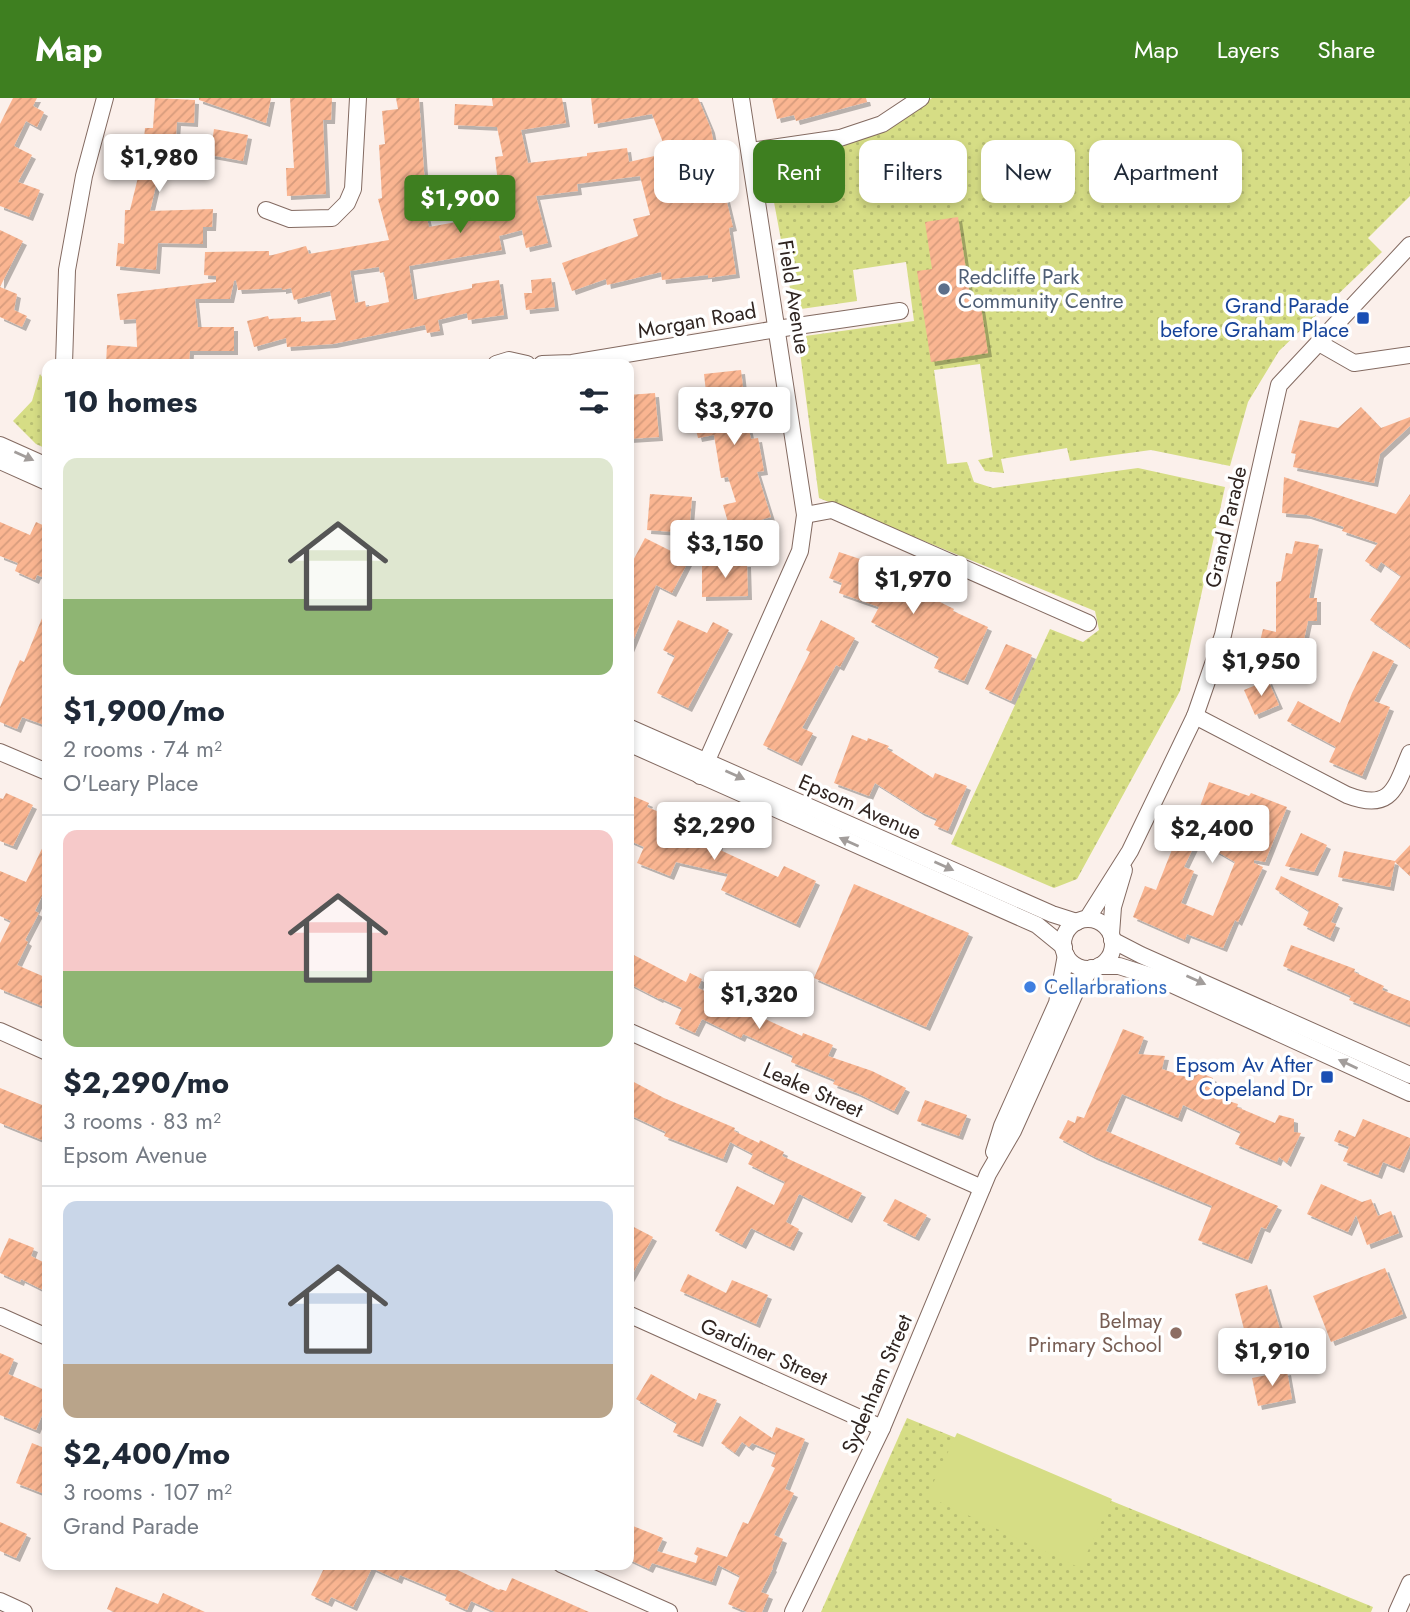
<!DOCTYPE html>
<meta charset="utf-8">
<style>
:root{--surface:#fff;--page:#f2f2f3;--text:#1f2937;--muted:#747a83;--line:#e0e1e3;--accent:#3e7f20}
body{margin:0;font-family:Jost,sans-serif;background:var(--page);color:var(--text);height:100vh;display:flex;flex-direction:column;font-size:26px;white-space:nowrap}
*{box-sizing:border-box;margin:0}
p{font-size:23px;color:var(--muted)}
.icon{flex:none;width:38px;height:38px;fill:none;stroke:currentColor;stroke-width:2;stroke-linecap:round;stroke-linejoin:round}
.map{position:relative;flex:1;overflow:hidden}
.side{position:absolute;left:42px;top:261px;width:592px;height:1211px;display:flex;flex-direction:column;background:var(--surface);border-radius:14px;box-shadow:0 4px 10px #0003}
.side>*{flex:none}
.hud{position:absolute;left:654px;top:42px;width:649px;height:63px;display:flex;gap:14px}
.price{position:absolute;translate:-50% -60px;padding:0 16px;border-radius:7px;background:#fff;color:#222;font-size:23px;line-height:46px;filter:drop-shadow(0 2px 4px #0008)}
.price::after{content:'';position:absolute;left:50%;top:42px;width:21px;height:16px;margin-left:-10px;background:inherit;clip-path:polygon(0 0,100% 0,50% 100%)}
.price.active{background:var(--accent);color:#fff}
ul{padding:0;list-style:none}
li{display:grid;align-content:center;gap:14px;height:371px;padding:0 21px}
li+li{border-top:2px solid var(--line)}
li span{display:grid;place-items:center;height:217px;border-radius:14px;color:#555}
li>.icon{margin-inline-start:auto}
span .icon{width:126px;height:126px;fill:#fffc;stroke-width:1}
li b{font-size:30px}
h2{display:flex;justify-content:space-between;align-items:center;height:84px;padding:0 21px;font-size:30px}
.chip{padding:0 24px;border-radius:14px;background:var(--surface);box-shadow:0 4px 10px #0003;font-size:24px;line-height:63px}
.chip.active{background:var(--accent);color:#fff}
header{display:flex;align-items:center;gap:42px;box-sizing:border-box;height:98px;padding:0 35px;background:var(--accent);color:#fff}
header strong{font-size:33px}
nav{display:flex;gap:38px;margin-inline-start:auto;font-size:24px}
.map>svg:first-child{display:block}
.grass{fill:url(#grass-dots)}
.garden{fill:#d6dd85}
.building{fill:url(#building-hatch);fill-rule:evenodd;filter:url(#shadow)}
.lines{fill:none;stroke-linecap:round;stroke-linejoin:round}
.minor-casing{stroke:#836a61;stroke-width:18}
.minor{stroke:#fff;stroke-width:16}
.oneway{fill:#a29d9b}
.service-dot{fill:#5c6f8a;stroke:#fff;stroke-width:2.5}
.transit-dot{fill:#1a4fb4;stroke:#fff;stroke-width:2.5}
.shop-dot{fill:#3f7fe0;stroke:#fff;stroke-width:2.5}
.education-dot{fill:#8d6e63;stroke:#fff;stroke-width:2.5}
.labels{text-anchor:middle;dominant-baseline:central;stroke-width:7;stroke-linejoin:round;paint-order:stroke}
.service-label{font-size:21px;fill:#4e5e75;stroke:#fff;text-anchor:start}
.street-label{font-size:21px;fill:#302521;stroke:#fff}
.transit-label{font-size:21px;fill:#164399;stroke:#fff;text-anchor:end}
.shop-label{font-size:21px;fill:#366cbe;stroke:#fff;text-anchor:start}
.education-label{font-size:21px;fill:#785e54;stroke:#fff;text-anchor:end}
</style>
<header>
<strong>Map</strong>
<nav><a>Map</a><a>Layers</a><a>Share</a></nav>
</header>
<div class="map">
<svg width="1410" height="1514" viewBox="0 0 1410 1514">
<defs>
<pattern id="grass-dots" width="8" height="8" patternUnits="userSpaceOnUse" patternTransform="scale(1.75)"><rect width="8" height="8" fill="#d6dd85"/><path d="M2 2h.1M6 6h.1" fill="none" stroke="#b8be73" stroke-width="1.8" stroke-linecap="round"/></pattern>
<pattern id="building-hatch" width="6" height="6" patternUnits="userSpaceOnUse" patternTransform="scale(1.75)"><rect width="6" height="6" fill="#fab591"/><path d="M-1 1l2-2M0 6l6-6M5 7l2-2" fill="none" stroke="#d79c7d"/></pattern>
<filter id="shadow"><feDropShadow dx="4" dy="4" stdDeviation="0" flood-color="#0004"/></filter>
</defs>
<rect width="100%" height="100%" fill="#fbf0eb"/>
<g class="grass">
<polygon points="932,0 1410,0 1410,98 1368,140 1382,154 1279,253 1248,304 1230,368 1151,352 1070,363 1067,350 1001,361 1004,375 985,373 978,362 993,359 980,266 934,272 947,366 967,364 974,384 993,390 1138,370 1225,389 1180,593 1077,781 1054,790 951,746 1050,531 1083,544 1099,532 1095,513 819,400 798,239 914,223 906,164 853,172 857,203 794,212 766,61 839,50 898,25"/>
<polygon points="40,276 47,286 47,351 36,346 13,323 32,303"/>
<polygon points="907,1320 1373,1509 1371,1514 821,1514"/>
</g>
<polygon class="garden" points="957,1335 1112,1401 1080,1470 927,1398"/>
<g class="building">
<polygon points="13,0 37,0 33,8 44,14 37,29 26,23 14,48 32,57 18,84 40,92 29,119 0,108 0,26"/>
<polygon points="155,0 195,2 194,25 177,24 174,63 162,62 150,113 213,111 212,129 203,129 203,146 158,145 156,172 116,168 118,145 124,146 125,112 130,112 142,63 145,30 153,30"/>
<polygon points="199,0 271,0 266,25 199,2"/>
<polygon points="290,0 332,0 331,22 323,22 326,96 287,98 286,70 294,70"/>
<path d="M396 0H419L425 88H419L429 129 456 124V119L501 111 495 59 503 58 497 29 454 27 455 6 493 8 492 0H562L566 25 521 32 528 65 587 58V55L627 50 629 64 667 55 652 16 594 26 591 0H698L711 31 716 57 699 61 706 92 723 88 733 129 729 130 736 176 708 180V177L662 182 661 174 607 187 606 181 572 193 562 165 638 138 633 121 650 117 640 78 577 86 578 93 536 98 548 145 526 150 522 132 499 138 502 152 409 168 414 202 472 190V186L499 182 504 217 468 222 467 215 438 222 440 233 427 235 425 227 333 246 287 249 286 240 254 249 247 223 268 218 269 221 301 219V224L336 222 330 193 294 202 291 190 282 192V190L238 192 236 182 234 183 230 201H195L198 229H234V253H190L189 266H106L107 247 137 249 136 221 120 222 117 196 216 184V178L204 177 205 154 269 153V158L306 148 309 156 389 142 378 101 382 100 379 47 385 46 382 13 398 11ZM379 169 380 175 384 174 389 204 366 209 365 203 355 205 350 173Z"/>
<polygon points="772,0 866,0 867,4 796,23 794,17 777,21"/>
<polygon points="214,31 248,37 243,63 210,57"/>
<polygon points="958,119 972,211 981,209 988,255 931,264 917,173 932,171 925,124"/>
<polygon points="0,132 23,143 0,189 17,196 14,212 27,218 22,229 0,219"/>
<polygon points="551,180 555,209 526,212 524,195 532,195 531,182"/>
<polygon points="741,272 744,298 741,298 751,341 758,340 764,373 757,374 771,419 730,431 723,407 736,404 728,379 721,380 714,337 698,340 694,324 699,322 697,314 708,312 704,276"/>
<polygon points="655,295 659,339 628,341 628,297"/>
<polygon points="1361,309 1381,330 1410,319 1410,328 1380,356 1374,385 1293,369 1296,356 1291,355 1300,322 1338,330"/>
<polygon points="1284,379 1396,416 1410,396 1410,550 1370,522 1401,478 1381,464 1377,471 1365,463 1378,445 1342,433 1344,429 1307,417 1282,415"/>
<polygon points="650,396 692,399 689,435 647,432"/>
<polygon points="0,424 30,437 36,424 47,429 47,481 37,477 35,482 15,473 18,465 0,458"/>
<polygon points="645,440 689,462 672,495 656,487 629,553 628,472"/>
<polygon points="1295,443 1319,447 1309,500 1317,500 1317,523 1308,523 1298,570 1256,560 1263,531 1276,534 1276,484 1281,483 1286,455 1292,456"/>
<polygon points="839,454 887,470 882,483 923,503 926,497 954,511 953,513 988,529 964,583 934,570 939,559 871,524 879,509 839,495 842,485 829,480"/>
<polygon points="747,465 748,498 702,499 702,466"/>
<polygon points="47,508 47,628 22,619 17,631 0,624 0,609 20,562 24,564"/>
<polygon points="678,522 707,535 713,524 729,532 688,610 657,595 675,558 663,552"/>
<polygon points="821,522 855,540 840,569 836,567 802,630 813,635 798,664 763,647 810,554 806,552"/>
<polygon points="1006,546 1032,557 1011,603 985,591"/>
<polygon points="1373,553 1394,563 1374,603 1390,609 1362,678 1329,664 1336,649 1287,623 1298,603 1340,625 1352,595"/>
<polygon points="1268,582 1279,607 1255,617 1244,592"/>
<polygon points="852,637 867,643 868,640 889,648 887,651 933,680 935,675 967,688 948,733 934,727 937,721 921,714 875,685 869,698 834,685"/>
<path d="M1209 684 1249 698 1251 695 1287 709 1265 764 1254 762V765L1263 769 1238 824 1235 822 1223 850 1187 836 1185 842 1133 819 1145 788 1156 792 1175 744 1168 741 1185 707 1198 714ZM1197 742 1235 764 1213 818 1181 805 1194 773 1184 769Z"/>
<polygon points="6,695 33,707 13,748 0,743 0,700 3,701"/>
<polygon points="628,696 649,705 647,709 691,727 688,733 720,741 718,751 778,779 784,768 816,783 796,826 721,792 728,776 676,764 670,778 637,765 644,749 628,742"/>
<polygon points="1301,735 1327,747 1314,774 1285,768"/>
<polygon points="47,740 47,787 35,813 39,815 25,842 28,844 17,867 47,880 47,910 0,891 0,845 11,823 0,818 0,773 26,784"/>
<polygon points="1410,747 1410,778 1395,764 1390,789 1338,779 1344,753 1395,763"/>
<polygon points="1281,778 1339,806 1331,824 1336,826 1330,840 1303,827 1309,813 1275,791"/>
<polygon points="854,786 969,835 926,929 814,880"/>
<polygon points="1291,847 1355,871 1354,874 1384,888 1382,892 1410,903 1410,927 1349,902 1351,898 1283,868"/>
<polygon points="628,854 686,884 690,875 702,881 698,890 802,938 803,935 833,947 828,958 872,973 906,990 894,1013 857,995 833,986 835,982 791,964 793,958 743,936 741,940 702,921 695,935 675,926 682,910 660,900 659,901 628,885"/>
<polygon points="1123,931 1144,939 1138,956 1165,958 1162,971 1192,981 1196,973 1213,980 1210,989 1222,995 1225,1002 1238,1006 1237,1009 1275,1025 1279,1017 1294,1021 1294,1034 1301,1035 1287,1065 1279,1059 1277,1064 1235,1046 1241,1034 1183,1007 1178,1020 1122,996 1106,1033 1278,1108 1266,1131 1261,1129 1248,1162 1198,1142 1212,1108 1093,1058 1059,1040 1068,1022 1075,1025 1077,1018 1084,1020"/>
<polygon points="632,983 664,1000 735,1030 734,1033 759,1045 760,1042 784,1054 782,1058 862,1095 848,1121 799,1096 786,1124 799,1131 790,1149 751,1130 742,1147 715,1133 737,1088 774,1107 785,1084 748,1066 753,1056 730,1044 723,1061 664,1038 666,1034 628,1016 628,992"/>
<polygon points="0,990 47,1009 47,1044 0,1025"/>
<polygon points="925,1002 967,1017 959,1038 917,1023"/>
<polygon points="1363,1021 1410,1040 1410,1047 1400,1071 1383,1064 1378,1077 1343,1063 1349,1049 1334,1043 1339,1032 1355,1039"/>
<polygon points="1321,1086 1362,1104 1371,1101 1378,1118 1391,1113 1399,1135 1367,1147 1356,1117 1348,1134 1307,1116"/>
<polygon points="895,1101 927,1117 915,1139 883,1123"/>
<polygon points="628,1126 653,1139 628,1184"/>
<polygon points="9,1140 34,1150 31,1158 47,1166 47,1194 21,1181 20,1184 0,1175 0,1160"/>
<polygon points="1385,1170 1403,1216 1331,1244 1313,1198"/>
<polygon points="688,1176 726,1195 732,1182 768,1197 756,1226 680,1193"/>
<polygon points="1267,1187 1280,1231 1246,1239 1235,1196"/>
<polygon points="0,1255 14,1261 8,1276 47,1293 47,1305 36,1332 0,1317"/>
<polygon points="1287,1273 1292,1301 1258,1308 1252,1280"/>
<polygon points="651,1276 696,1302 699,1295 717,1302 699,1345 673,1334 677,1325 636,1301"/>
<polygon points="740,1318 772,1340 776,1329 805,1341 785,1391 794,1395 774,1437 783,1441 772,1469 773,1470 761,1494 769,1497 762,1514 747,1514 728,1506 740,1478 718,1467 712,1484 652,1465 649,1471 628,1461 628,1426 663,1440 657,1453 696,1465 698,1458 694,1456 697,1449 727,1459 743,1424 748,1426 775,1370 771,1368 776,1355 752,1345 749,1349 742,1344 735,1355 721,1345"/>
<polygon points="32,1345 47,1351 47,1397 16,1385"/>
<polygon points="0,1424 27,1436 16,1460 0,1453"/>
<polygon points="326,1466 445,1466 499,1492 500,1491 506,1493 512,1480 589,1514 495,1514 471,1503 467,1512 445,1502 447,1497 400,1477 398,1482 372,1470 353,1509 331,1499 328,1505 311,1497"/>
<polygon points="116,1489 158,1506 163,1495 205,1514 114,1514 107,1511"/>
</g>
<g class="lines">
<defs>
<g id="minor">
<polyline points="750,53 840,40 882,26 921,0"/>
<polyline points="266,112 290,121 332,120 347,105 353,91 358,0"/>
<polyline points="1319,245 1354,265 1410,257"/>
<polyline points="64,266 67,172 84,78 105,0"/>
<polyline points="496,266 509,262 527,266"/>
<polyline points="542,266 572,265 777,231 900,213"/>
<polyline points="0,347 47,368"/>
<polyline points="0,363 47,384"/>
<polyline points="805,417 832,412 1088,525"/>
<path d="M1195 618 1347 697C1391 714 1395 691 1410 655"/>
<polyline points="628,629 1052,816 1077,824"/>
<polyline points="628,645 1037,827 1064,849"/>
<polyline points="0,654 47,674"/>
<polyline points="700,678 800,453 805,417 741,0"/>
<polyline points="1087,821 1130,753 1195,618 1223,537 1279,287 1410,147"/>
<circle cx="1088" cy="846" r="25"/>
<polyline points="1111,836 1113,809 1124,772"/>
<polyline points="1112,842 1141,857 1410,977"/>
<polyline points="1099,868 1119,868 1160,881 1410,995"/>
<polyline points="0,933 47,954"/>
<polyline points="628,933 982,1090"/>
<polyline points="994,1054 1002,1028 1057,905 1066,857"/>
<polyline points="628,1216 882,1330"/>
<polyline points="0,1218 47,1239"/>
<polyline points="561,1466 669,1514"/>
<polyline points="0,1503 24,1514"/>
<polyline points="793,1514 882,1330 988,1076 1013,1033 1075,895 1091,870"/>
<polyline points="1397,1514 1410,1485"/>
</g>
</defs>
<use href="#minor" class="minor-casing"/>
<use href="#minor" class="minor"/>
</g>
<defs><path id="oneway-solid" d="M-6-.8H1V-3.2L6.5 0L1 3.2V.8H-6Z" transform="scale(1.75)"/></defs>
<g class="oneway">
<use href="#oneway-solid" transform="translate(24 358) rotate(24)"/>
<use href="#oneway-solid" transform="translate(735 677) rotate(24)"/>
<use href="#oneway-solid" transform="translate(849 744) rotate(-156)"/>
<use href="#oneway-solid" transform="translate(944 768) rotate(24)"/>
<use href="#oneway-solid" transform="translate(1196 882) rotate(24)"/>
<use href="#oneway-solid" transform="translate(1348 966) rotate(-155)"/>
</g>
<circle class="service-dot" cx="944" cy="191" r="7"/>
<g class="transit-dot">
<rect x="1356" y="213" width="14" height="14" rx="3.5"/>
<rect x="1320" y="972" width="14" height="14" rx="3.5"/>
</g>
<circle class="shop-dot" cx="1030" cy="889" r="7"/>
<circle class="education-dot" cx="1176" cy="1235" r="7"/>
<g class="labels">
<g class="service-label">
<text x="958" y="179">Redcliffe Park<tspan x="958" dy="24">Community Centre</tspan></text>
</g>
<g class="street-label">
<text transform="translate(794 199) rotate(81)">Field Avenue</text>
<text transform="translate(697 223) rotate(-10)">Morgan Road</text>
<text transform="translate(1226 429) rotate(-77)">Grand Parade</text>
<text transform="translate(860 709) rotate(24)">Epsom Avenue</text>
<text transform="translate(813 992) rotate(24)">Leake Street</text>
<text transform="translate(764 1254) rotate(24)">Gardiner Street</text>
<text transform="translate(877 1286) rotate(-67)">Sydenham Street</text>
</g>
<g class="transit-label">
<text x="1349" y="208">Grand Parade<tspan x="1349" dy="24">before Graham Place</tspan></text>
<text x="1313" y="967">Epsom Av After<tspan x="1313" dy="24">Copeland Dr</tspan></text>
</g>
<g class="shop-label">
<text x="1044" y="889">Cellarbrations</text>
</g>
<g class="education-label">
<text x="1162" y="1223">Belmay<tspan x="1162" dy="24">Primary School</tspan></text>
</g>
</g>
</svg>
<b class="price" style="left:159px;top:96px">$1,980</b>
<b class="price active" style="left:460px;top:137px">$1,900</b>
<b class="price" style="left:734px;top:349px">$3,970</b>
<b class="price" style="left:725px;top:482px">$3,150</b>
<b class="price" style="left:913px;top:518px">$1,970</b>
<b class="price" style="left:1261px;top:600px">$1,950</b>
<b class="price" style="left:714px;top:764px">$2,290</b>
<b class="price" style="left:1212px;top:767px">$2,400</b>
<b class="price" style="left:759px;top:933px">$1,320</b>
<b class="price" style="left:1272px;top:1290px">$1,910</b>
<div class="hud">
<a class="chip">Buy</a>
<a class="chip active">Rent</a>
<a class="chip">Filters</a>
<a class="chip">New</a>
<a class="chip">Apartment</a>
</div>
<section class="side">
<h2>10 homes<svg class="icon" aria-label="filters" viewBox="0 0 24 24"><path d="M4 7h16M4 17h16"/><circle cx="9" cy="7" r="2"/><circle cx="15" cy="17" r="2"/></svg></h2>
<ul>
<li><span style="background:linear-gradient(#dfe7d0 65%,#8fb573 0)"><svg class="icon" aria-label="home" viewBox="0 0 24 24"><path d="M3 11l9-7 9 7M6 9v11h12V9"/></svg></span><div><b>$1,900/mo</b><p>2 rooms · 74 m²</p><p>O'Leary Place</p></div></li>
<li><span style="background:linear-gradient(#f6c9c9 65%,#8fb573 0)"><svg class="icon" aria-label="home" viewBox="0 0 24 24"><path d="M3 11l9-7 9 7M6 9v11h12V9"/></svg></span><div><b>$2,290/mo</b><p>3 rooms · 83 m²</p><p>Epsom Avenue</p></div></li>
<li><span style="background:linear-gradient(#c9d6e8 75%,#b9a48a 0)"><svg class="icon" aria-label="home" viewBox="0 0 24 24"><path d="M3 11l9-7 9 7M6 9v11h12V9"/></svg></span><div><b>$2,400/mo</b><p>3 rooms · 107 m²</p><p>Grand Parade</p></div></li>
</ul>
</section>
</div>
